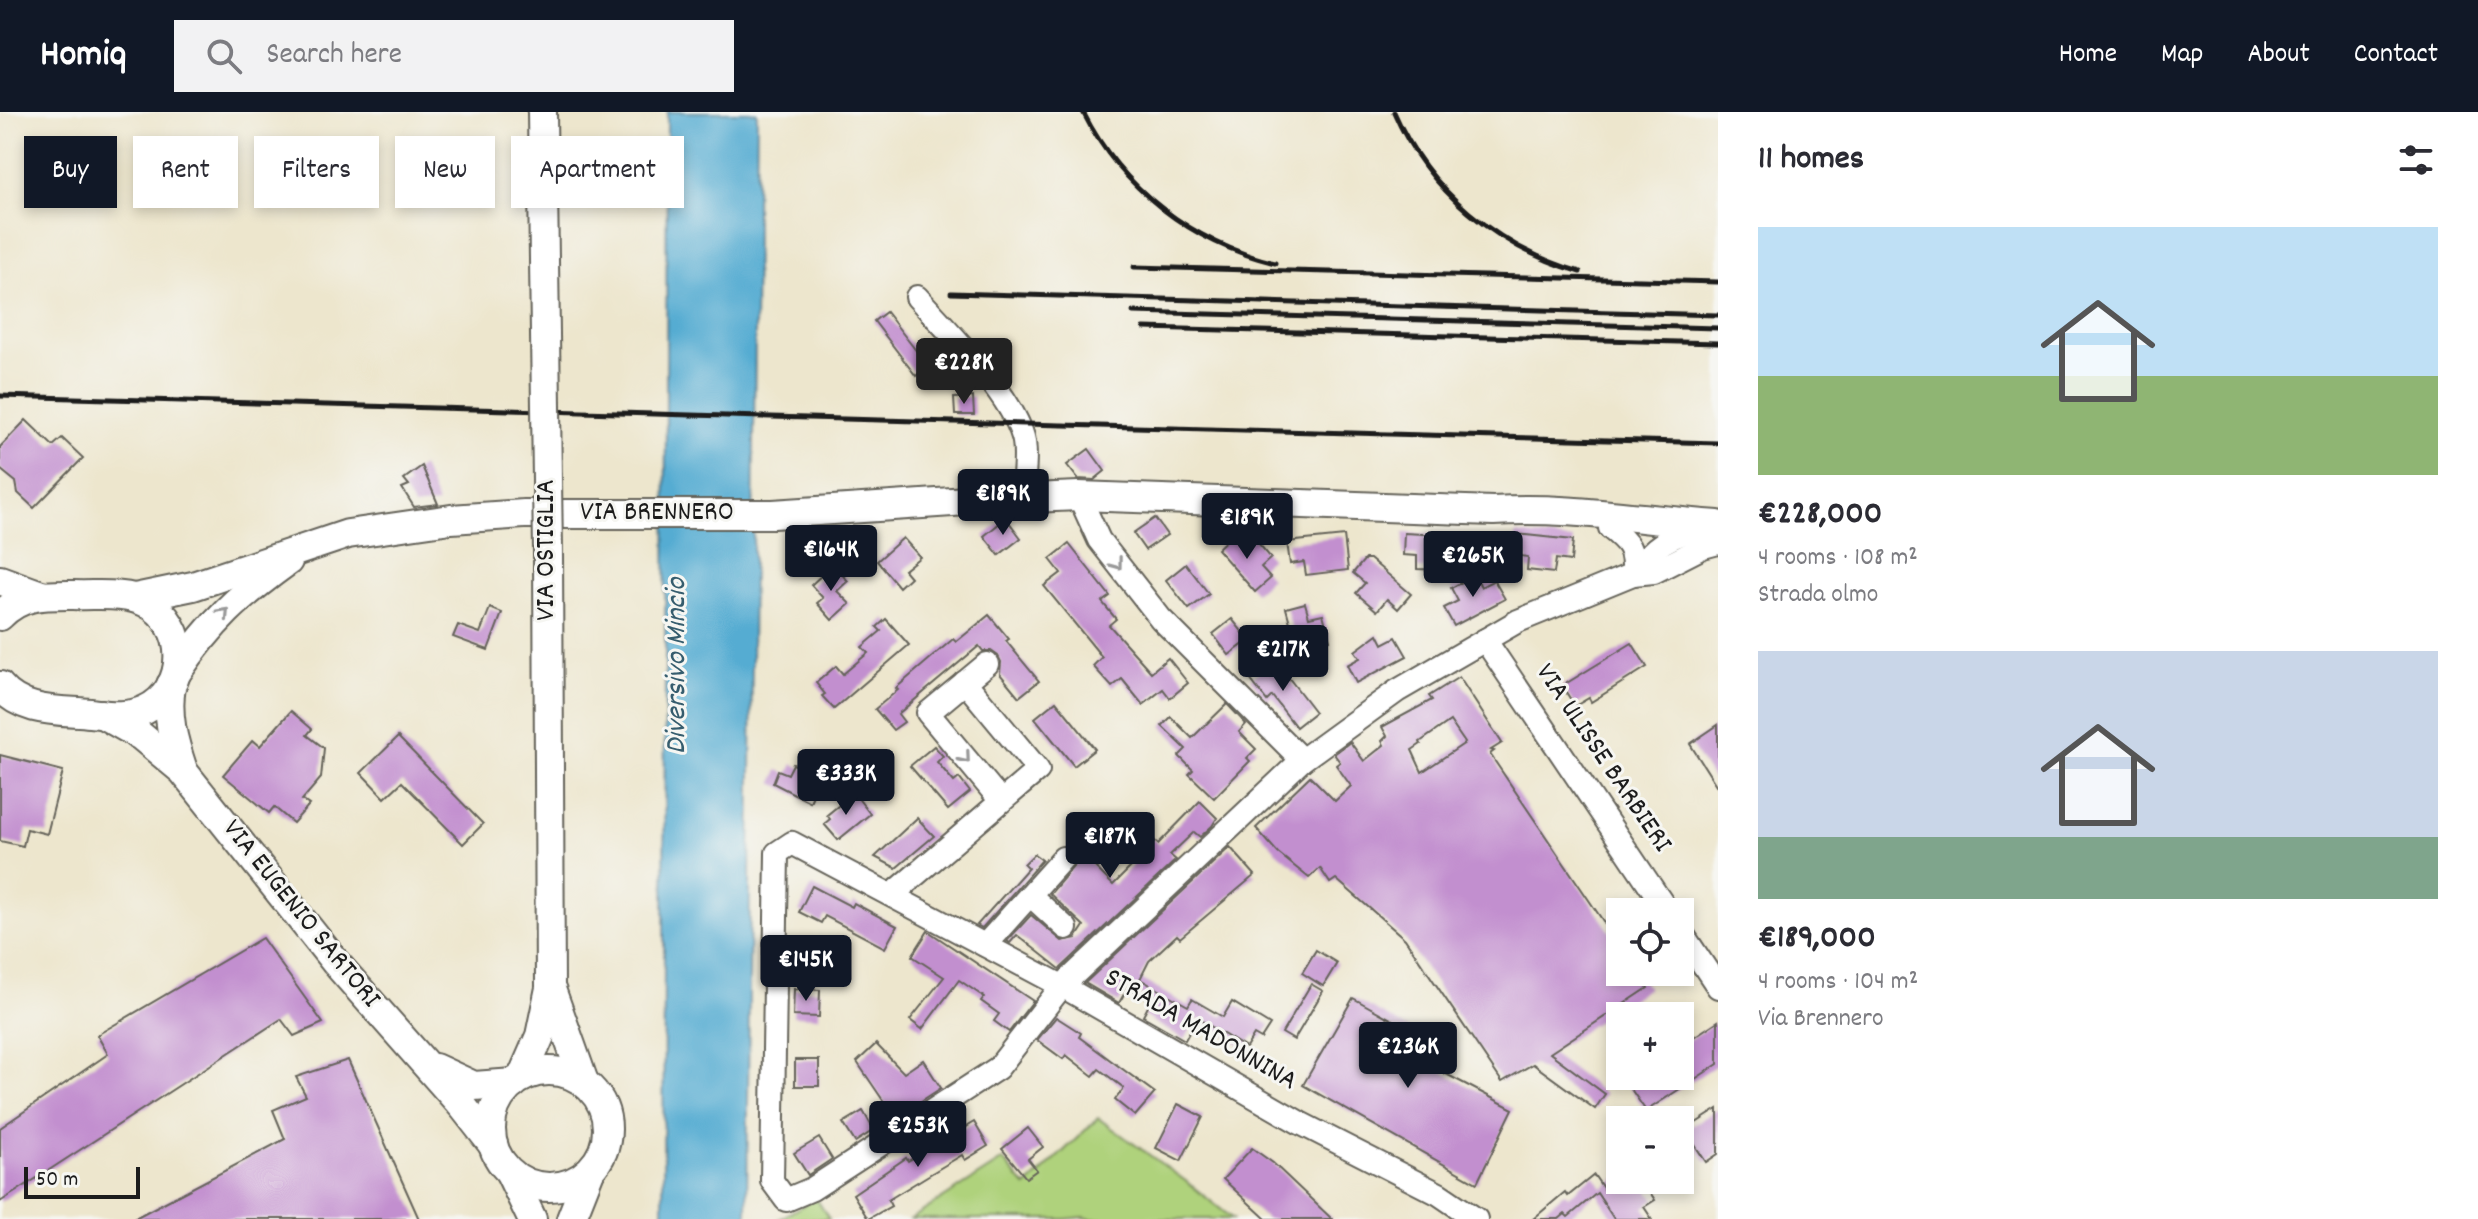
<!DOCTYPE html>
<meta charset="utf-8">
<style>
:root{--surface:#fff;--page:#f2f2f3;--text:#2b2b33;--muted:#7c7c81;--accent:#111827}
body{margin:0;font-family:Dekko,sans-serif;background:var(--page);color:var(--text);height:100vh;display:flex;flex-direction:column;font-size:30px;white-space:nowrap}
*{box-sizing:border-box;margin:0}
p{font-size:26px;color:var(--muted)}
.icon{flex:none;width:44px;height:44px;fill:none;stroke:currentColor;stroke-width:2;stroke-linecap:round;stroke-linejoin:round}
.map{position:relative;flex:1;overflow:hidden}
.sheet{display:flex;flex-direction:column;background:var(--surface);width:760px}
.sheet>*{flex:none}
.guide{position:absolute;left:24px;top:24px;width:760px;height:72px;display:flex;gap:16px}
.controls{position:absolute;left:1606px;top:786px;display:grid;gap:16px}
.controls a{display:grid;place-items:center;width:88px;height:88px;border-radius:0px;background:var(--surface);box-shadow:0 4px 12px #0003;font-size:40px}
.scale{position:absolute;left:24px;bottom:20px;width:116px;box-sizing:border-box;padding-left:8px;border:4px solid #1c1c1c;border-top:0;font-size:22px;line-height:28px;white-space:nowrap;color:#1c1c1c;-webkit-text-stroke:6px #f6f6f2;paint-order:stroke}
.price{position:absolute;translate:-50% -68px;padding:0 18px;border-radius:8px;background:var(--accent);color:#fff;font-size:26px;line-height:52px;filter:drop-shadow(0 2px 4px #0008)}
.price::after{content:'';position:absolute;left:50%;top:48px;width:24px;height:18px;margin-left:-12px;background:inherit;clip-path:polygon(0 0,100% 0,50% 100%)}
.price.on{background:#222;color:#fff}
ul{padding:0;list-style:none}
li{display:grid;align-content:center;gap:16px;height:424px;padding:0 40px}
li span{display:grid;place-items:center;height:248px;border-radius:0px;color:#555}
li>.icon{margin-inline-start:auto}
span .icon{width:144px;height:144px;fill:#fffc;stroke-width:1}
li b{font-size:34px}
h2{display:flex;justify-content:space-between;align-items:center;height:96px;padding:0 40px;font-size:34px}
.chip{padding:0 28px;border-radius:0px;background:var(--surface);box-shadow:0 4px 12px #0003;font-size:28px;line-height:72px}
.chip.on{background:var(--accent);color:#fff}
header{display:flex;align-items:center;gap:48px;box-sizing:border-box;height:112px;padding:0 40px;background:var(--accent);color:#fff}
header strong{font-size:38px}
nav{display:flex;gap:44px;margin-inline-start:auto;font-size:28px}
.search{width:560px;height:72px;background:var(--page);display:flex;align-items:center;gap:20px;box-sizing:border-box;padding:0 28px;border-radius:0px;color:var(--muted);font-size:30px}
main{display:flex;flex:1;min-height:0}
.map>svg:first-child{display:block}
.green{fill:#afd27b;stroke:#66774c;stroke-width:2}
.water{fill:#55acd2;stroke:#386477;stroke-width:2}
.building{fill:#c28fcf;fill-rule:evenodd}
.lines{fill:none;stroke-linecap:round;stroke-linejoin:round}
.minor-casing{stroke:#65635a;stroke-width:26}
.major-casing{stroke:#65635a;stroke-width:32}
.minor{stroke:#fff;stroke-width:22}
.major{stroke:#fff;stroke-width:28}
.rail{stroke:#1c1c1c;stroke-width:5}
.major-bridge-casing{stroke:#65635a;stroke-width:32;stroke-linecap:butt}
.major-bridge{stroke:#fff;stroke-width:28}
.oneway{stroke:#999}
.labels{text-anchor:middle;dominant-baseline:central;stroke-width:6;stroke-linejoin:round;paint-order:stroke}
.street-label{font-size:28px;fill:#1c1c1c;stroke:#f6f6f2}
.water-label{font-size:30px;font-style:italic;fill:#365d6e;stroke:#f6f6f2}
</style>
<header>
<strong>Homiq</strong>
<div class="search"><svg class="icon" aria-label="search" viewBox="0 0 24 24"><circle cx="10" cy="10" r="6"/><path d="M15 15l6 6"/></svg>Search here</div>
<nav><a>Home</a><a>Map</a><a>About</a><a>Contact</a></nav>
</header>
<main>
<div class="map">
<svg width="1718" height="1107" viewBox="0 0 1718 1107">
<rect width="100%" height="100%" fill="#f6f6f2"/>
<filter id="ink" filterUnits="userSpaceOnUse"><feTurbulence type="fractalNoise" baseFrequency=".0125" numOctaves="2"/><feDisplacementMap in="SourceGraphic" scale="16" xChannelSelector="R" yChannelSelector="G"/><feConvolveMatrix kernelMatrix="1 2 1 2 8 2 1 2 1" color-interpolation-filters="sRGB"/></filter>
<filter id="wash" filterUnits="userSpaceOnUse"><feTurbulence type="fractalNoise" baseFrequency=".006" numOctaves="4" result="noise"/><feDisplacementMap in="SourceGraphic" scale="32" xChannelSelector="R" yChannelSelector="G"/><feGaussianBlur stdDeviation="1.8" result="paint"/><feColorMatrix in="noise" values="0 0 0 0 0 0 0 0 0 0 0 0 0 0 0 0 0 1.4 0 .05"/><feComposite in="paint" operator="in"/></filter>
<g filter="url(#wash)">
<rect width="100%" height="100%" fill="#ede6cd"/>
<g class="green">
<polygon points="1098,1006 1187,1070 1233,1107 1091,1107 1084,1105 1066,1107 911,1107 1003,1048 1026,1075"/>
<polygon points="816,1086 829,1107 779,1107"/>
</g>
<polygon class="water" points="667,0 757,0 747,1107 663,1107"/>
<g id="blocks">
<g class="building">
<polygon points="886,200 928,254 916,264 874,209"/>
<polygon points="973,285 974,303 955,303 954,286"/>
<polygon points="26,308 53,334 62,326 83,346 34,396 18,381 16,370 0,357 0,335"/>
<polygon points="1089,337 1105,359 1094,368 1078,367 1067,353"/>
<polygon points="422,354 438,392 414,395 402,376 409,373 404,367"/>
<polygon points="1006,406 1021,426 999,443 984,424"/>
<polygon points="1155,406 1167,423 1145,438 1133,421"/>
<polygon points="1404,421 1461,424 1460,444 1445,444 1444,458 1417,457 1417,444 1403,443"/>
<polygon points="1516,422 1573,428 1571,449 1556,447 1554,461 1527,458 1528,445 1513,443"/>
<polygon points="1232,423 1242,435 1253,425 1271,446 1261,455 1271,466 1255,480 1217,437"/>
<polygon points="1344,424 1348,458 1306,463 1304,450 1290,452 1287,430"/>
<polygon points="903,426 920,445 904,458 910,465 899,475 877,449"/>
<polygon points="1069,432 1110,484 1102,490 1116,507 1109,513 1151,560 1168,546 1188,571 1170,586 1163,577 1143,593 1122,567 1112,575 1093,554 1102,545 1044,474 1061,461 1050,447"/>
<polygon points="1365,447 1370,447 1411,482 1398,497 1387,487 1377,499 1356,481 1365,471 1353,461"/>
<polygon points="1186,452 1209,482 1189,497 1166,468"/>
<polygon points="836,456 848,469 837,479 850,492 832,508 817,491 823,486 811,473 825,460 828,463"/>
<polygon points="1475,463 1481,475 1494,468 1505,487 1454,514 1444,496 1458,489 1451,476"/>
<polygon points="1305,491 1309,505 1323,502 1330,528 1318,531 1320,546 1301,551 1286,496"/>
<polygon points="490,496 502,501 488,538 453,525 458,513 480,521"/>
<polygon points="989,503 1009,527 1006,529 1039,569 1019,585 1000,562 1001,550 998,544 991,539 983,539 979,534 898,602 904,610 893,618 875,597 898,578 896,576 953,527 956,530"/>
<polygon points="886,507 909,533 834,597 822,584 825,582 816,571 836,554 843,562 868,541 862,535 881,519 877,515"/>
<polygon points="1232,507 1249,528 1229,543 1213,522"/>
<polygon points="1378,522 1383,532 1396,525 1407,544 1356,571 1347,553 1360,546 1355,539"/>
<polygon points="1632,531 1647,555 1591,590 1589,586 1575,594 1562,574"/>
<polygon points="1275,548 1315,600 1296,615 1272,584 1267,589 1250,567"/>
<path d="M1459 565 1502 631 1491 638 1494 639 1490 642 1620 834V860H1637L1648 876 1550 941 1605 982 1595 997 1533 952 1502 970 1405 827 1336 767 1330 771 1320 756 1309 766 1278 741 1256 716 1310 664 1335 689 1351 674 1336 653 1340 650 1334 642 1350 630 1364 649 1384 633 1382 629 1387 624 1382 615 1432 588 1429 584ZM1450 609 1465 631 1422 660 1412 638 1421 632 1420 630Z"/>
<polygon points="1056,589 1095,637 1074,654 1035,606"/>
<polygon points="1227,592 1246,612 1239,620 1256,637 1247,646 1250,649 1214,686 1189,662 1193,658 1179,644 1186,637 1162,614 1171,605 1192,626"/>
<polygon points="291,599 312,617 307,623 324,636 321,666 302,688 309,693 293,711 274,695 269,701 223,663 253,628 260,634"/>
<polygon points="1718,613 1718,676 1690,632"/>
<polygon points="398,625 483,712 463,732 402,670 385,686 361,661"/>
<polygon points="934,634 943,644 937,650 954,670 959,666 970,680 948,698 910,654"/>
<polygon points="0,643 63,659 47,722 27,717 23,734 0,729"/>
<polygon points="856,645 871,664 853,678 838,659"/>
<polygon points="793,652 821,664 810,690 773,671 778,658 788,662"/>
<polygon points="854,681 870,702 838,728 824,712 830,707 827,703"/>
<path d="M1200 689 1217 706 1212 714 1200 725 1194 720 1170 743 1176 748 1060 857 1017 823 1010 831 1007 829 1031 803 1062 829 1076 826 1084 814 1050 782 1073 755 1077 746 1123 701 1158 732ZM1115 725 1133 742 1127 748 1133 753 1113 773 1090 750Z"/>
<polygon points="917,706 934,724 896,756 875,745"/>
<polygon points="1230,735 1255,763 1180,826 1177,823 1149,849 1140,867 1188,894 1192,887 1223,905 1232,890 1270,913 1261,927 1254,923 1246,936 1197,906 1185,928 1143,904 1151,889 1128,875 1119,891 1085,871"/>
<polygon points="1034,742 1042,748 982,816 977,813 1028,756 1024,752"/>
<polygon points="812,774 852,795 854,791 897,814 885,836 825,804 821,811 799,800"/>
<polygon points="928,819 1033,889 1009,920 994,909 999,902 981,889 984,885 959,868 922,917 910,908 944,865 912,844"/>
<polygon points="262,826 323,911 294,924 281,907 0,1090 0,1016 108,942 97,923"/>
<polygon points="811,831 812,855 792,855 791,832"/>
<polygon points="1316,838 1337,851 1323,874 1302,861"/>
<polygon points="1311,872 1323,879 1294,928 1282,921"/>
<polygon points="794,877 820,878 819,905 793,904"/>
<polygon points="1353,886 1454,942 1444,961 1513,997 1477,1071 1303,973"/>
<polygon points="1056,905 1081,921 1079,925 1155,981 1135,1004 1115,988 1124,976 1099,957 1093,964 1066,943 1063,947 1037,928"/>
<polygon points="1718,909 1718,952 1646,999 1626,970 1635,964 1680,964 1680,934"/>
<polygon points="876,932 904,961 923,948 941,976 895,1006 857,950"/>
<polygon points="348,948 419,1107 133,1107 285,1027 273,998 306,984 296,965"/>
<rect x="795" y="948" width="24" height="26"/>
<polygon points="1178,992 1203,1005 1181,1049 1156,1036"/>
<polygon points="1718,997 1718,1042 1706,1050 1685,1018"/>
<polygon points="863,999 874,1018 855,1030 843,1011"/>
<polygon points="974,1010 988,1034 965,1048 962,1043 932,1061 888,1088 891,1094 868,1107 853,1082 906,1046 908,1049"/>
<polygon points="1028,1016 1043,1035 1028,1047 1037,1058 1026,1066 1002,1037"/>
<polygon points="819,1026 832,1047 808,1063 794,1041"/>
<polygon points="1252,1036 1273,1051 1332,1107 1266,1107 1223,1067"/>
<polygon points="1594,1063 1603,1076 1618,1065 1620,1068 1666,1068 1649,1079 1655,1088 1644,1095 1652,1107 1614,1107 1597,1081 1568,1105 1565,1102 1559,1107 1533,1107 1565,1080 1568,1084"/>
</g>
</g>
</g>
<g filter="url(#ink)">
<use href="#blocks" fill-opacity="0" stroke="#65635a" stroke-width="2"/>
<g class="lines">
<defs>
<g id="minor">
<path d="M917 185C948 219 1011 282 1023 325 1027 340 1024 354 1024 369L1038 386"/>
<polyline points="1079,384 1099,428 1161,507 1302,648"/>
<path d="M1610 416C1629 431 1634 437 1633 462"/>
<path d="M1633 462C1651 436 1672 419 1705 418"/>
<polyline points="1485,528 1668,800"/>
<polyline points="987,552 928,601 1001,689"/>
<polyline points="892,783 1038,658 965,570"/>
<polyline points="1030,783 1066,816"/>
<polyline points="1680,818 1718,875"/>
<polyline points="985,833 1063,746"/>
<polyline points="1476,1107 1439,1082 1300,1011 1062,874 792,731 777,741 772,1069 786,1088 812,1077 998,956 1062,874 1302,648 1397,579 1518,509 1633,462 1654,460 1703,435 1718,431"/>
</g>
<g id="major">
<polyline points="542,0 545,222"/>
<polyline points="0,468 41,483"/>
<path d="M135 486 193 474 348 422 451 407 524 402H773L982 388 1079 384 1493 399C1569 394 1642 408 1718 413"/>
<path d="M0 504C21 482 43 483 73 483 96 484 124 480 145 490 189 511 190 577 145 598 127 606 109 603 90 601 59 598 22 601 0 574"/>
<path d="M177 560C212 509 238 485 288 449"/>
<path d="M171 573C166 604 173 628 183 658"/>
<polyline points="102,602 141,624 183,659 336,851 464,996 493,1033"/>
<polyline points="552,880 584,970"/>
<polyline points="435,956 474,974 514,971"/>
<circle cx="549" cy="1017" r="58"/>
<polyline points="522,965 540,924 550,876 548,440"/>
<polyline points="510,1061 532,1107"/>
<polyline points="571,1107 590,1059"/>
</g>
</defs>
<use href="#minor" class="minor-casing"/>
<use href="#major" class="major-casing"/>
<use href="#minor" class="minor"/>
<use href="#major" class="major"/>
<g class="rail">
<path d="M1083 0C1121 76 1192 131 1275 151"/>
<path d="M1394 0C1428 79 1498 136 1580 160"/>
<polyline points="1134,155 1718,170"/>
<polyline points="951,181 1718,203"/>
<polyline points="1133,200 1718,216"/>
<polyline points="1144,216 1718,231"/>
<polyline points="0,284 1718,331"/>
</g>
<defs>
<polyline id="major-bridge" points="545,222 548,440"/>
</defs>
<use href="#major-bridge" class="major-bridge-casing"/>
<use href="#major-bridge" class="major-bridge"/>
</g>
<defs><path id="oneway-chevron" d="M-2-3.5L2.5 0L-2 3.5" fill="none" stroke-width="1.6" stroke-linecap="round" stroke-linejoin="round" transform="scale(2)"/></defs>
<g class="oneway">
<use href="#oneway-chevron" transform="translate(1117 452) rotate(53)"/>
<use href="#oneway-chevron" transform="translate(224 501) rotate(-47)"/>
<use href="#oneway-chevron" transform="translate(965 646) rotate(50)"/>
</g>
</g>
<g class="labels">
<g class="street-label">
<text x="657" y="402">VIA BRENNERO</text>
<text transform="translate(548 438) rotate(-90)">VIA OSTIGLIA</text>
<text transform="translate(1602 647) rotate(56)">VIA ULISSE BARBIERI</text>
<text transform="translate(300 803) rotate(51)">VIA EUGENIO SARTORI</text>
<text transform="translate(1200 919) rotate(30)">STRADA MADONNINA</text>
</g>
<g class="water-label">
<text transform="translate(678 554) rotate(-90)">Diversivo Mincio</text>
</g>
</g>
</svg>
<div class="controls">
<a><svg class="icon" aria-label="locate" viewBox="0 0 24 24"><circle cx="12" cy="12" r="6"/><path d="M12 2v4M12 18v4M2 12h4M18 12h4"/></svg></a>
<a>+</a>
<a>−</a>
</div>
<div class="scale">50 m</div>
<b class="price on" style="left:964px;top:294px">€228K</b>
<b class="price" style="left:1003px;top:425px">€189K</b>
<b class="price" style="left:1247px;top:449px">€189K</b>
<b class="price" style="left:831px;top:481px">€164K</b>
<b class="price" style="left:1473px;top:487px">€265K</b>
<b class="price" style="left:1283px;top:581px">€217K</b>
<b class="price" style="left:846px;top:705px">€333K</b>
<b class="price" style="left:1110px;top:768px">€187K</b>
<b class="price" style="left:806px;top:891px">€145K</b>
<b class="price" style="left:1408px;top:978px">€236K</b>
<b class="price" style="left:918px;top:1057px">€253K</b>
<div class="guide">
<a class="chip on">Buy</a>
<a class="chip">Rent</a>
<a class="chip">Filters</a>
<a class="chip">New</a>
<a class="chip">Apartment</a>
</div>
</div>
<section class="sheet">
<h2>11 homes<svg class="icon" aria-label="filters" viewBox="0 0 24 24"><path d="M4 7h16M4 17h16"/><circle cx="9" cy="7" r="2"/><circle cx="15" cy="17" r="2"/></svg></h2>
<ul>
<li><span style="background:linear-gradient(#bfe0f5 60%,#8fb573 0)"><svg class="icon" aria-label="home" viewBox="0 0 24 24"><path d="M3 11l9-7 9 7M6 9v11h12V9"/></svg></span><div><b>€228,000</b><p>4 rooms · 108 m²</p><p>Strada olmo</p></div></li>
<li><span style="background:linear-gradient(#c9d6e8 75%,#7fa58c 0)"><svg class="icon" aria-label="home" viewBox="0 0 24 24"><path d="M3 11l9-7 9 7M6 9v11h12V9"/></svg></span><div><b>€189,000</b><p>4 rooms · 104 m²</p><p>Via Brennero</p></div></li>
</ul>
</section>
</main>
